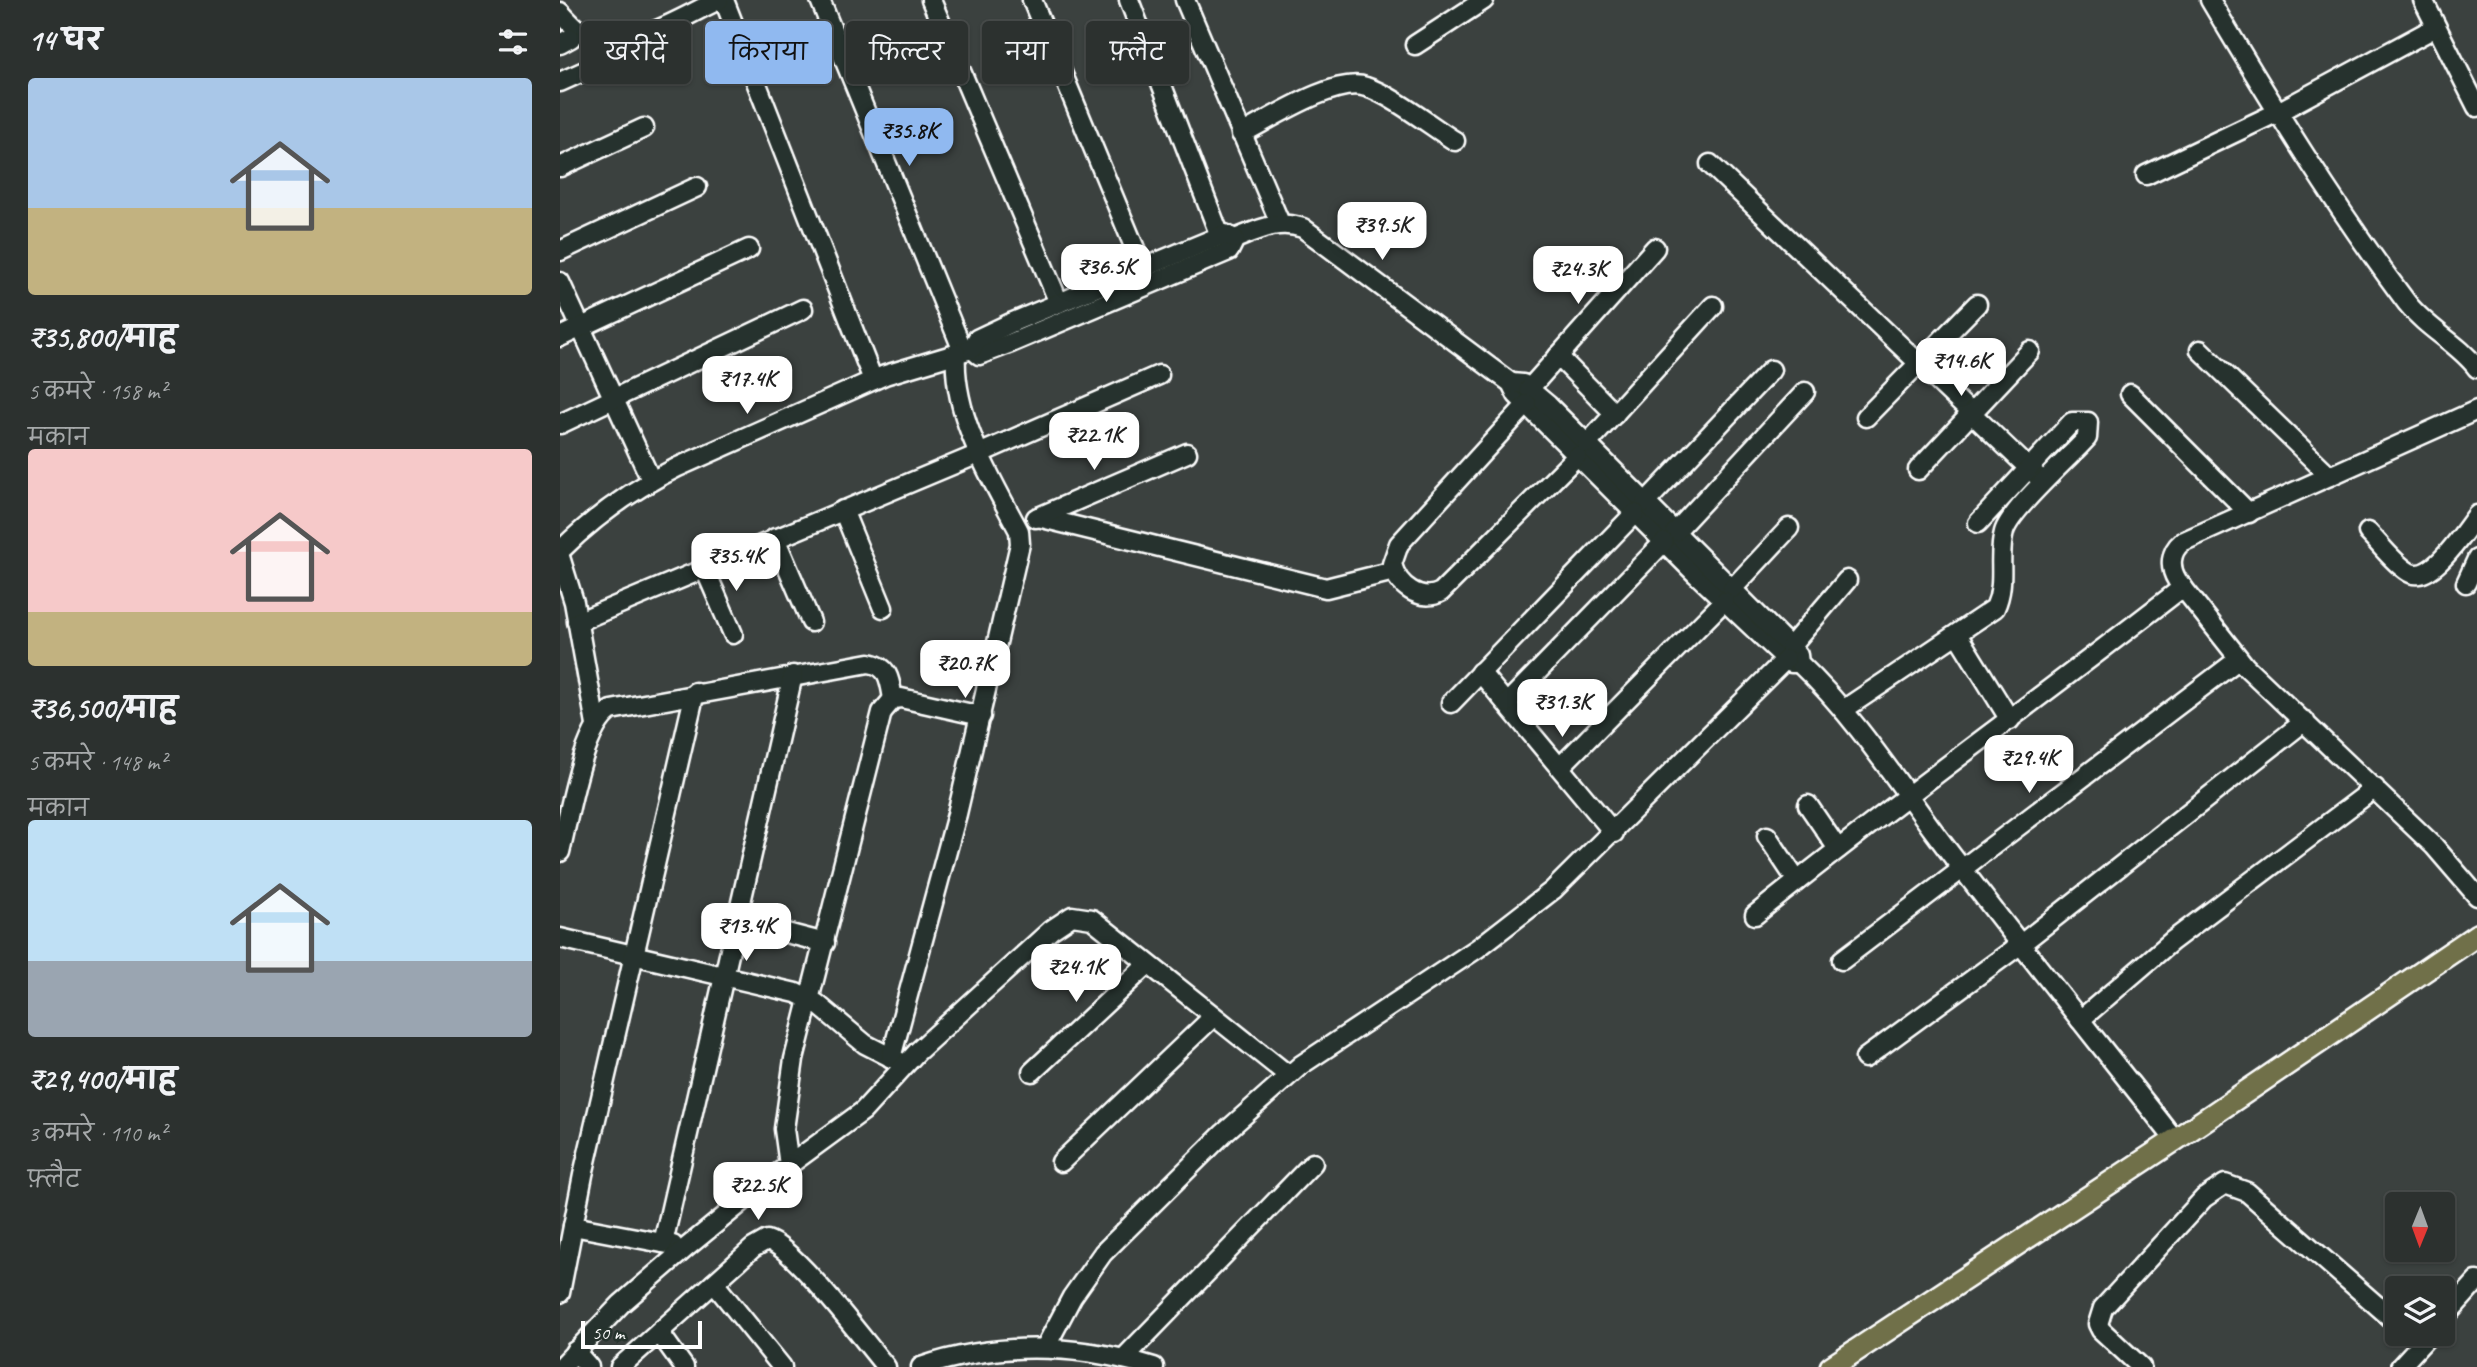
<!DOCTYPE html>
<html lang="hi">
<meta charset="utf-8">
<style>
:root{--surface:#2c312f;--page:#343937;--text:#f1f3f6;--muted:#a6a9aa;--line:#484c4b;--accent:#90b9f0}
body{margin:0;font-family:Caveat,"Playpen Sans Deva",sans-serif;background:var(--page);color:var(--text);height:100vh;display:flex;flex-direction:column;font-size:26px;white-space:nowrap}
*{box-sizing:border-box;margin:0}
p{font-size:23px;color:var(--muted)}
.icon{flex:none;width:38px;height:38px;fill:none;stroke:currentColor;stroke-width:2;stroke-linecap:round;stroke-linejoin:round}
.map{position:relative;flex:1;overflow:hidden}
.sheet{display:flex;flex-direction:column;background:var(--surface);width:560px}
.sheet>*{flex:none}
.hud{position:absolute;left:21px;top:21px;width:665px;height:63px;display:flex;gap:14px}
.needle{width:46px;rotate:181deg}
.buttons{position:absolute;left:1825px;top:1192px;display:grid;gap:14px}
.buttons a{display:grid;place-items:center;width:70px;height:70px;border-radius:7px;background:var(--surface);box-shadow:0 2px 5px #0004,0 0 0 2px var(--line);font-size:35px}
.scale{position:absolute;left:21px;bottom:18px;width:121px;box-sizing:border-box;padding-left:7px;border:4px solid #fff;border-top:0;font-size:19px;line-height:24px;white-space:nowrap;color:#fff;-webkit-text-stroke:5px #26332d;paint-order:stroke}
.price{position:absolute;translate:-50% -60px;padding:0 16px;border-radius:14px;background:#fff;color:#222;font-size:23px;line-height:46px;filter:drop-shadow(0 2px 4px #0008)}
.price::after{content:'';position:absolute;left:50%;top:42px;width:21px;height:16px;margin-left:-10px;background:inherit;clip-path:polygon(0 0,100% 0,50% 100%)}
.price.on{background:var(--accent);color:#111}
ul{padding:0;list-style:none}
li{display:grid;align-content:center;gap:14px;height:371px;padding:0 28px}
li span{display:grid;place-items:center;height:217px;border-radius:7px;color:#555}
li>.icon{margin-inline-start:auto}
span .icon{width:126px;height:126px;fill:#fffc;stroke-width:1}
li b{font-size:30px}
h2{display:flex;justify-content:space-between;align-items:center;height:84px;padding:0 28px;font-size:30px}
.chip{padding:0 24px;border-radius:7px;background:var(--surface);box-shadow:0 2px 5px #0004,0 0 0 2px var(--line);font-size:24px;line-height:63px}
.chip.on{background:var(--accent);color:#111}
main{display:flex;flex:1;min-height:0}
.map>svg:first-child{display:block}
.lines{fill:none;stroke-linecap:round;stroke-linejoin:round}
.minor-casing{stroke:#fff;stroke-width:23}
.major-casing{stroke:#fff;stroke-width:26}
.minor{stroke:#26332d;stroke-width:18}
.major{stroke:#70704a;stroke-width:21}
</style>
<main>
<section class="sheet">
<h2>14 घर<svg class="icon" aria-label="filters" viewBox="0 0 24 24"><path d="M4 7h16M4 17h16"/><circle cx="9" cy="7" r="2"/><circle cx="15" cy="17" r="2"/></svg></h2>
<ul>
<li><span style="background:linear-gradient(#a9c7e8 60%,#c2b280 0)"><svg class="icon" aria-label="home" viewBox="0 0 24 24"><path d="M3 11l9-7 9 7M6 9v11h12V9"/></svg></span><div><b>₹35,800/माह</b><p>5 कमरे · 158 m²</p><p>मकान</p></div></li>
<li><span style="background:linear-gradient(#f6c9c9 75%,#c2b280 0)"><svg class="icon" aria-label="home" viewBox="0 0 24 24"><path d="M3 11l9-7 9 7M6 9v11h12V9"/></svg></span><div><b>₹36,500/माह</b><p>5 कमरे · 148 m²</p><p>मकान</p></div></li>
<li><span style="background:linear-gradient(#bfe0f5 65%,#9aa5b1 0)"><svg class="icon" aria-label="home" viewBox="0 0 24 24"><path d="M3 11l9-7 9 7M6 9v11h12V9"/></svg></span><div><b>₹29,400/माह</b><p>3 कमरे · 110 m²</p><p>फ़्लैट</p></div></li>
</ul>
</section>
<div class="map">
<svg width="1917" height="1367" viewBox="0 0 1917 1367">
<rect width="100%" height="100%" fill="#3b413f"/>
<filter id="ink" filterUnits="userSpaceOnUse"><feTurbulence type="fractalNoise" baseFrequency=".0143" numOctaves="2"/><feDisplacementMap in="SourceGraphic" scale="14" xChannelSelector="R" yChannelSelector="G"/><feConvolveMatrix kernelMatrix="1 2 1 2 8 2 1 2 1" color-interpolation-filters="sRGB"/></filter>
<g filter="url(#ink)">
<g class="lines">
<defs>
<g id="minor">
<polyline points="164,0 313,380"/>
<polyline points="260,0 403,351"/>
<polyline points="371,0 499,303"/>
<polyline points="472,0 583,268"/>
<polyline points="569,0 660,236"/>
<polyline points="625,0 720,223"/>
<path d="M1650 0C1711 103 1775 207 1847 303 1867 329 1898 343 1917 368"/>
<polyline points="1863,0 1917,107"/>
<path d="M0 12C11 24 23 38 40 40 78 47 125 15 159 0"/>
<polyline points="0,44 11,38"/>
<polyline points="855,45 924,0"/>
<polyline points="0,82 29,69"/>
<path d="M681 134C709 120 776 76 806 87 832 95 871 126 895 141"/>
<polyline points="1150,164 1477,476"/>
<polyline points="0,167 84,128"/>
<polyline points="1586,175 1718,112 1876,27"/>
<polyline points="0,251 137,187"/>
<polyline points="0,282 91,480"/>
<polyline points="0,337 189,249"/>
<path d="M412 349 419 355 451 343 669 251 675 239C698 230 718 219 743 228L951 383 957 395 1136 574 1226 659 1231 663H1239"/>
<polyline points="1640,350 1770,476"/>
<polyline points="998,356 1055,414"/>
<path d="M951 383 963 384 988 405 1238 655 1239 663C1292 713 1332 774 1375 833 1453 937 1535 1038 1615 1140"/>
<polyline points="969,389 1095,248"/>
<polyline points="1570,394 1689,513"/>
<path d="M967 404 839 544 832 564C837 586 861 603 881 592L1017 456"/>
<path d="M1917 410 1622 542C1610 552 1609 567 1617 580L1685 666 1874 846 1917 896"/>
<polyline points="1306,417 1417,304"/>
<polyline points="0,424 243,309"/>
<polyline points="1027,444 1153,306"/>
<polyline points="1358,470 1470,351"/>
<polyline points="1085,503 1211,370"/>
<polyline points="283,510 323,608"/>
<polyline points="478,517 766,588 834,571"/>
<polyline points="476,518 627,453"/>
<polyline points="1115,532 1245,392"/>
<path d="M1808 532C1820 544 1832 561 1847 571 1870 588 1904 531 1917 515"/>
<polyline points="215,538 251,622"/>
<path d="M0 551C35 516 73 489 118 467L325 375 412 349 417 339 453 322 660 236 665 234 675 239"/>
<polyline points="0,557 14,602 36,725"/>
<polyline points="144,567 173,634"/>
<polyline points="1906,583 1917,559"/>
<polyline points="1172,589 1229,528"/>
<polyline points="17,622 421,453 599,375"/>
<polyline points="1397,634 1450,720"/>
<polyline points="1230,647 1287,580"/>
<polyline points="920,672 1054,833"/>
<polyline points="891,703 1075,513"/>
<polyline points="947,703 1104,542"/>
<path d="M1283 710 1435 608C1447 582 1437 558 1444 532 1450 510 1509 458 1527 438L1528 422H1512L1418 523"/>
<polyline points="1000,767 1164,601"/>
<polyline points="1248,805 1278,849"/>
<polyline points="1207,836 1237,881"/>
<path d="M0 852C9 817 22 728 51 710L309 663C329 666 330 681 333 699"/>
<path d="M1195 915C1334 802 1481 698 1623 587"/>
<polyline points="176,920 265,943"/>
<polyline points="0,938 236,993 256,1003 305,1044 342,1063"/>
<polyline points="1282,960 1679,659"/>
<polyline points="1520,1020 1612,941 1815,788"/>
<path d="M331 1058 397 814 460 544 459 531C431 478 392 415 396 353"/>
<polyline points="1305,1058 1461,944 1745,721"/>
<polyline points="472,1072 587,965"/>
<polyline points="501,1162 653,1017"/>
<polyline points="229,1165 224,1129 234,1059 322,712 333,699 341,698 421,716"/>
<polyline points="13,1226 113,1245"/>
<polyline points="103,1243 233,675"/>
<polyline points="154,1283 222,1367"/>
<polyline points="0,1293 23,1175 135,692"/>
<polyline points="1883,1319 1917,1281"/>
<polyline points="99,1332 124,1367"/>
<polyline points="485,1348 512,1297 543,1253 664,1133 741,1065 918,948 993,890 1226,659"/>
<polyline points="15,1351 29,1367"/>
<polyline points="563,1359 753,1163"/>
<polyline points="1,1367 61,1304 127,1247 214,1176 303,1111 357,1052 491,930 512,916 532,919 728,1075"/>
<path d="M60 1367 193 1248 207 1240C234 1247 304 1341 326 1367"/>
<path d="M361 1367C438 1341 517 1344 594 1367"/>
<polyline points="1581,1367 1541,1330 1538,1324 1543,1308 1644,1198 1665,1184 1687,1192 1838,1324"/>
<polyline points="1840,1367 1870,1334"/>
</g>
<polyline id="major" points="1271,1367 1615,1140 1917,935"/>
</defs>
<use href="#minor" class="minor-casing"/>
<use href="#major" class="major-casing"/>
<use href="#minor" class="minor"/>
<use href="#major" class="major"/>
</g>
</g>
</svg>
<div class="buttons">
<a><svg class="needle" viewBox="-14 -14 28 28"><path d="M0-13l5 13h-10z" fill="#e53935"/><path d="M0 13l5-13h-10z" fill="#a6a9aa"/></svg></a>
<a><svg class="icon" aria-label="layers" viewBox="0 0 24 24"><path d="M12 4l9 5-9 5-9-5zM3 14l9 5 9-5"/></svg></a>
</div>
<div class="scale">50 m</div>
<b class="price on" style="left:349px;top:168px">₹35.8K</b>
<b class="price" style="left:822px;top:262px">₹39.5K</b>
<b class="price" style="left:546px;top:304px">₹36.5K</b>
<b class="price" style="left:1018px;top:306px">₹24.3K</b>
<b class="price" style="left:1401px;top:398px">₹14.6K</b>
<b class="price" style="left:187px;top:416px">₹17.4K</b>
<b class="price" style="left:534px;top:472px">₹22.1K</b>
<b class="price" style="left:176px;top:593px">₹35.4K</b>
<b class="price" style="left:405px;top:700px">₹20.7K</b>
<b class="price" style="left:1002px;top:739px">₹31.3K</b>
<b class="price" style="left:1469px;top:795px">₹29.4K</b>
<b class="price" style="left:186px;top:963px">₹13.4K</b>
<b class="price" style="left:516px;top:1004px">₹24.1K</b>
<b class="price" style="left:198px;top:1222px">₹22.5K</b>
<div class="hud">
<a class="chip">खरीदें</a>
<a class="chip on">किराया</a>
<a class="chip">फ़िल्टर</a>
<a class="chip">नया</a>
<a class="chip">फ़्लैट</a>
</div>
</div>
</main>
